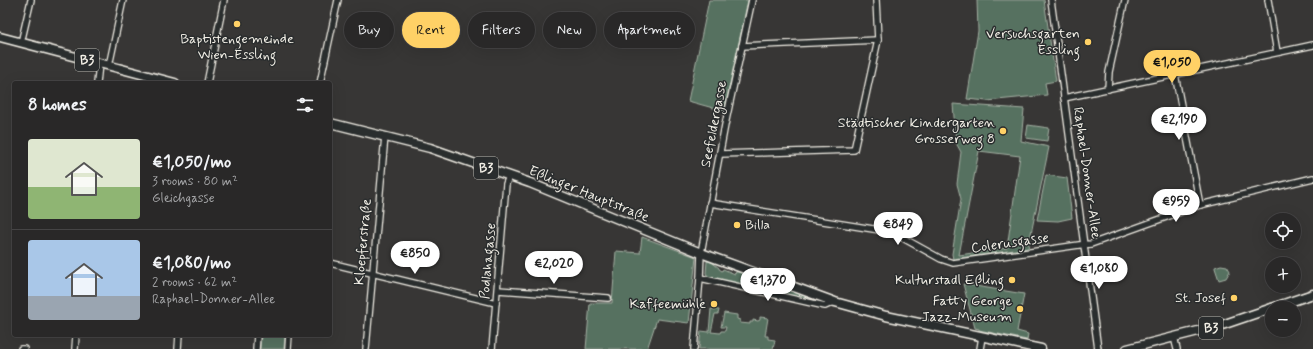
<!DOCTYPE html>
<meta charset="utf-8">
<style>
:root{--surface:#292828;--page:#353434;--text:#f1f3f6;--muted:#a5a6a8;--line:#454445;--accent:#ffd166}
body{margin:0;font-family:Mynerve,sans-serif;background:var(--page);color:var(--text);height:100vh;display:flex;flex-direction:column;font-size:15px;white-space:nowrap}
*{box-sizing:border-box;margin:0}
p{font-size:13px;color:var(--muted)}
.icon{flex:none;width:22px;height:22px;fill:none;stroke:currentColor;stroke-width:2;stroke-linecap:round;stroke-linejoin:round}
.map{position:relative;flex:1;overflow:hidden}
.details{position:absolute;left:12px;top:81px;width:320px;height:256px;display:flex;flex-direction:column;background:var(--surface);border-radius:4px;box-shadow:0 4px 16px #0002,0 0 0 1px var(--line)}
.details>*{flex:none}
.top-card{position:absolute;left:344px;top:12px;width:380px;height:36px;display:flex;gap:8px}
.buttons{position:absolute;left:1265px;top:213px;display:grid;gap:8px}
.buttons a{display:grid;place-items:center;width:36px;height:36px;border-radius:50%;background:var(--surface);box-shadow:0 4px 16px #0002,0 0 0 1px var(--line);font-size:20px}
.price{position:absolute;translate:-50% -34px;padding:0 9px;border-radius:14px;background:#fff;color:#222;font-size:13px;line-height:26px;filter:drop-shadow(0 1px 2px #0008)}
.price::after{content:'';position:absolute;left:50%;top:24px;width:12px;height:9px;margin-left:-6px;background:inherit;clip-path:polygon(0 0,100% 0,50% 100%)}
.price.current{background:var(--accent);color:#111}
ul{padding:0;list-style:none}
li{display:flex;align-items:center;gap:12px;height:100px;padding:0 16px}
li+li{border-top:1px solid var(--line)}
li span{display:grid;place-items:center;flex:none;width:112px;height:80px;border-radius:4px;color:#555}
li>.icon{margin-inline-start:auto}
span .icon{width:48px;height:48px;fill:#fffc;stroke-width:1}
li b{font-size:17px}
h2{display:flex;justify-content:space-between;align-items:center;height:48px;padding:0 16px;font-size:17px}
.tag{padding:0 14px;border-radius:18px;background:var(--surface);box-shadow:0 4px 16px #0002,0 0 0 1px var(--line);font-size:14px;line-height:36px}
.tag.current{background:var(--accent);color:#111}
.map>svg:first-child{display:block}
.green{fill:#567160;stroke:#a5b1a4;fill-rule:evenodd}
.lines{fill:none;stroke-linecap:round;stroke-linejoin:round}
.minor-casing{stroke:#f4f1e8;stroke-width:8}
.primary-casing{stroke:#f4f1e8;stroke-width:11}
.minor{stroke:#2a2d2e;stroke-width:5.5}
.primary{stroke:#2a2d2e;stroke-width:8}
.poi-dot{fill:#ffd166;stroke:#2a2d2e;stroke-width:1.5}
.labels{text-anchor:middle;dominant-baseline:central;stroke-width:3;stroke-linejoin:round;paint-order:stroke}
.shield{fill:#2a2d2e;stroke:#b7b6b0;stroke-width:1}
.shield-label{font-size:13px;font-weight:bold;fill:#f4f1e8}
.poi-label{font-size:14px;fill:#f4f1e8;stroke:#2a2d2e;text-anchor:end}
.street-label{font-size:14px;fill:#f4f1e8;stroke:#2a2d2e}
</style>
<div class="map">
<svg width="1313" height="349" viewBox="0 0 1313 349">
<rect width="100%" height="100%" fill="#373635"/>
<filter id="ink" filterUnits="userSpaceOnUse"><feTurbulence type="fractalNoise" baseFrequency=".025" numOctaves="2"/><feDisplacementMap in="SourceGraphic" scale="8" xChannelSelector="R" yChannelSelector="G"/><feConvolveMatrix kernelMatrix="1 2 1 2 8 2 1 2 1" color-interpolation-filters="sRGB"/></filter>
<g filter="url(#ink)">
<g class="green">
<polygon points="709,0 748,0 724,111 688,101"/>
<polygon points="977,0 1044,0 1056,81 1045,83 1047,95 987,101 967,99 978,31"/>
<path d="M953 104 1024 109 1021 141 1049 147 1028 248 953 259 952 254 961 199 957 184 961 152 956 143ZM979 151 1020 156 1007 248 959 255Z"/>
<polygon points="1028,125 1049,128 1047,141 1026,138"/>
<polygon points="1046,175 1067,178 1072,218 1058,221 1037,220"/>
<polygon points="642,237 696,257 689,323 657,319 647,349 586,349 590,303 612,303 616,251 640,253"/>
<polygon points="709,260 719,268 719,269 722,271 723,269 735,274 736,272 743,271 826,302 825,304 708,277 706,273 707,261"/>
<polygon points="1221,265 1227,266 1230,271 1226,278 1219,280 1215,268 1215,267"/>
<polygon points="963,284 1024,294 1017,331 1028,334 1027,340 979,330 979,329 975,328"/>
<polygon points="711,309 719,310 718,314 715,314 711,332 720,333 721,331 725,331 726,327 721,327 724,313 737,315 737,319 740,320 740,323 750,324 750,322 753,322 753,320 758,321 760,320 760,317 768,318 765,336 768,336 768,339 775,340 773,349 699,349 701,331 709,332"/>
<polygon points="261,335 285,335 284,349 260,349"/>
</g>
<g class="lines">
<defs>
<g id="minor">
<polyline points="876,0 878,40"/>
<polyline points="1051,0 1098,349"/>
<polyline points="1268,0 1277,52"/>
<polyline points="21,43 31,0"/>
<polyline points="109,66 123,0"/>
<polyline points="1175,74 1200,205"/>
<polyline points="97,83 99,64"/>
<polyline points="207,83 224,0"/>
<polyline points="320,83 338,0"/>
<polyline points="1108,89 1109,72 1125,0"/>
<polyline points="1064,98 1313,45"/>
<polyline points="720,154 854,150 878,40 742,46"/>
<polyline points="710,203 892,232 941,259 953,263 1079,245 1091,244 1200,205 1313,178"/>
<polyline points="330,263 496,303"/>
<polyline points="700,278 825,306 834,302"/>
<polyline points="498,290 608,298"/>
<polyline points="1174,337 1177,349"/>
<polyline points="21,349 24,349"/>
<polyline points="75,349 76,335"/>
<polyline points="178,349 179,335"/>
<polyline points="256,349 257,335"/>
<polyline points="288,349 289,335"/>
<polyline points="366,349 385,136"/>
<polyline points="492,349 506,184 509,176"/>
<polyline points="694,349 700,278 701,253 725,125 752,0"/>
<polyline points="980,349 982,337"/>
</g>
<g id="primary">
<polyline points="0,37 175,83"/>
<polyline points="330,123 430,148 530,183 701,253 835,302 886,316 1041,349"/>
<polyline points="1272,308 1313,294"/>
<polyline points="1127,349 1222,325 1272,308"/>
</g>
</defs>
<use href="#minor" class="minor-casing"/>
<use href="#primary" class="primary-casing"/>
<use href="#minor" class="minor"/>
<use href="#primary" class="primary"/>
</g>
</g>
<g class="poi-dot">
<circle cx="237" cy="24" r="4"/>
<circle cx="1088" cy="42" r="4"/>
<circle cx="1003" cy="131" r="4"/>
<circle cx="737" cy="225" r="4"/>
<circle cx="1012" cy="280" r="4"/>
<circle cx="1234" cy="298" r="4"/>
<circle cx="714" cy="304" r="4"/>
<circle cx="1020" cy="309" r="4"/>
</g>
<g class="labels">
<g class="shield">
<rect x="75" y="49" width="24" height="22" rx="3"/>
<rect x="474" y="157" width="24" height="22" rx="3"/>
<rect x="1199" y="317" width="24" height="22" rx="3"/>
</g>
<g class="shield-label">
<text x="87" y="60">B3</text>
<text x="486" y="168">B3</text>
<text x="1211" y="328">B3</text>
</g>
<g class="poi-label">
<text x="1080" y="34">Versuchsgarten<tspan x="1080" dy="16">Essling</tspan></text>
<text x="237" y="39" text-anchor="middle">Baptistengemeinde<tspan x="237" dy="16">Wien-Essling</tspan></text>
<text x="995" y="123">Städtischer Kindergarten<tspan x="995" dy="16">Grosserweg 8</tspan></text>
<text x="745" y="225" text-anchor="start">Billa</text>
<text x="1004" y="280">Kulturstadl Eßling</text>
<text x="1226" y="298">St. Josef</text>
<text x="1012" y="301">Fatty George<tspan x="1012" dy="16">Jazz-Museum</tspan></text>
<text x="706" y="304">Kaffeemühle</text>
</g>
<g class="street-label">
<text transform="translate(714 124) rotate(-79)">Seefeldergasse</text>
<text transform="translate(1087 173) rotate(82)">Raphael-Donner-Allee</text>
<text transform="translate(589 194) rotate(22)">Eßlinger Hauptstraße</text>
<text transform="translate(363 242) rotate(-85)">Kloepferstraße</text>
<text transform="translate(1010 243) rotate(-8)">Colerusgasse</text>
<text transform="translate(488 261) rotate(-85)">Podlahagasse</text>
</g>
</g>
</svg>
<div class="buttons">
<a><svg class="icon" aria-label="locate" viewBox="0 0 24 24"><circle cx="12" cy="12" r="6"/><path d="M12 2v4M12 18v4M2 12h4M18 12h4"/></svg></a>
<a>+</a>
<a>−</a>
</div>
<b class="price current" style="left:1172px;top:84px">€1,050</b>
<b class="price" style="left:1179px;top:141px">€2,190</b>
<b class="price" style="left:1176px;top:223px">€959</b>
<b class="price" style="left:898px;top:246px">€849</b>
<b class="price" style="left:415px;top:275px">€850</b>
<b class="price" style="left:554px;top:285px">€2,020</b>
<b class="price" style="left:1099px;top:290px">€1,080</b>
<b class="price" style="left:768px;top:302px">€1,370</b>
<div class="top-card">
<a class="tag">Buy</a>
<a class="tag current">Rent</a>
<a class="tag">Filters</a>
<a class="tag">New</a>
<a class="tag">Apartment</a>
</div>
<section class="details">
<h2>8 homes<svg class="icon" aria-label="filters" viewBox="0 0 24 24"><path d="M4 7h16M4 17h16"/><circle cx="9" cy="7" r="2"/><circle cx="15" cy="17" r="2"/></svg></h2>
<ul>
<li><span style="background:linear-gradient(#dfe7d0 60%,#8fb573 0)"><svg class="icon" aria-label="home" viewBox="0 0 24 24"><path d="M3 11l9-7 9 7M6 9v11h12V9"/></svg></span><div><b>€1,050/mo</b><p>3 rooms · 80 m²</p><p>Gleichgasse</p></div></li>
<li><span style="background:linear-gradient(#a9c7e8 70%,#9aa5b1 0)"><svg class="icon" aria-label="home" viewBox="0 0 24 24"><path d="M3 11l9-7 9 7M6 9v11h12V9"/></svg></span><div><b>€1,080/mo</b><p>2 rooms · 62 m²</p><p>Raphael-Donner-Allee</p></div></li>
</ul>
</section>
</div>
